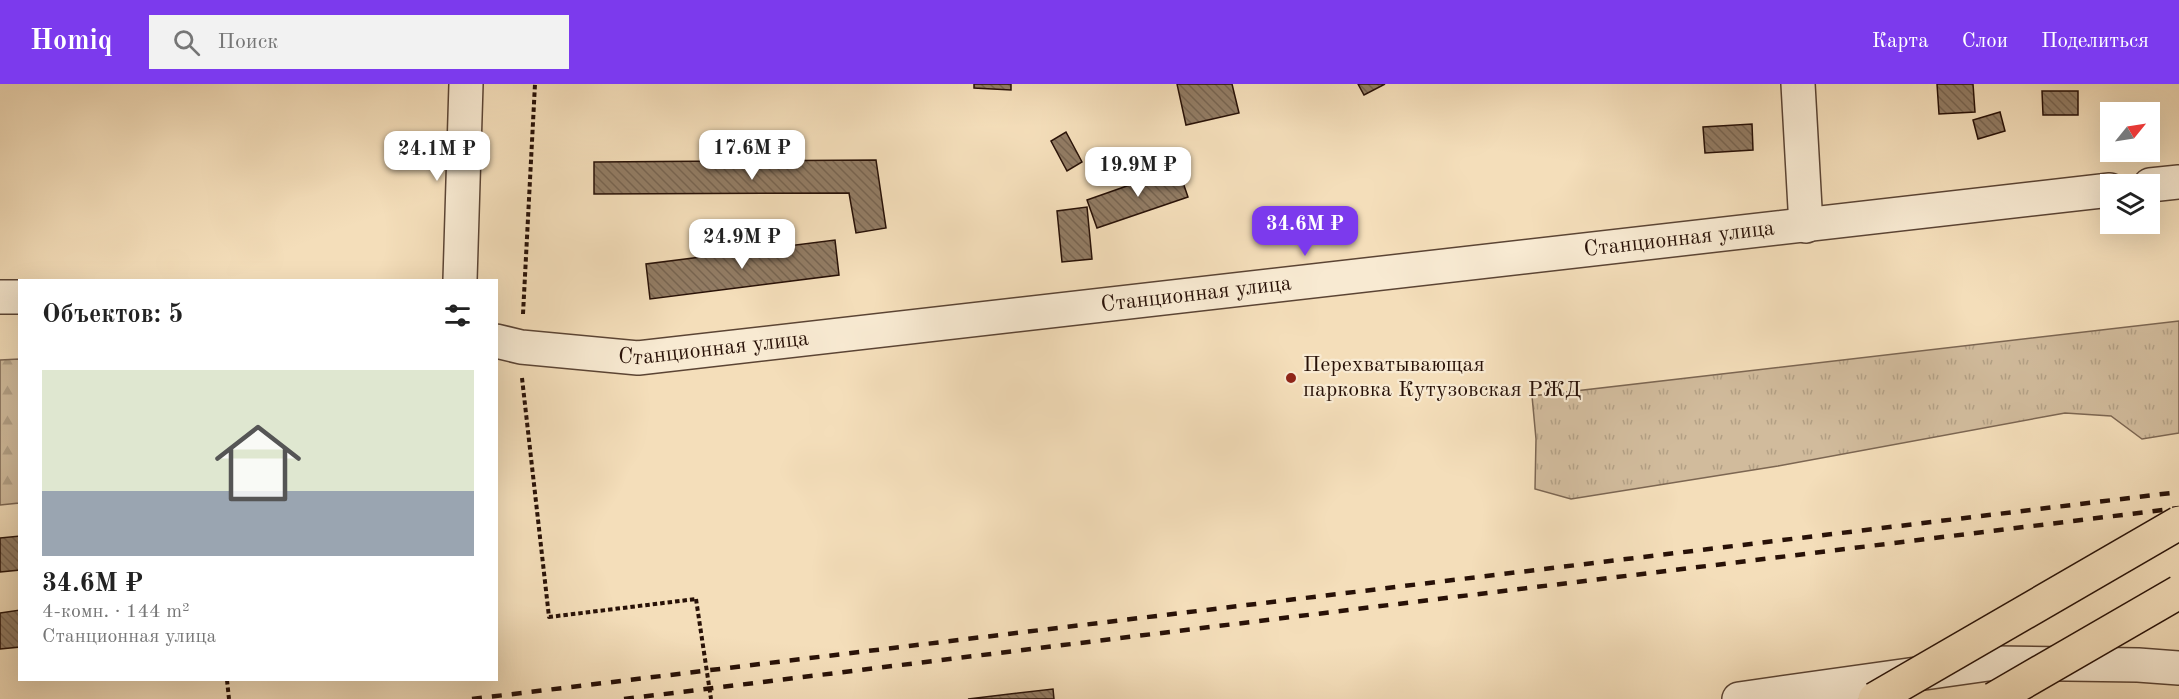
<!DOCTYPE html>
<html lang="ru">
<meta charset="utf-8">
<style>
:root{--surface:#fff;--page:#f2f2f2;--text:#222;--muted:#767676;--line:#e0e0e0;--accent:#7c3aed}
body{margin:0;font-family:"Old Standard TT",serif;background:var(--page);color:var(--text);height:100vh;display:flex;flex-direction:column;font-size:22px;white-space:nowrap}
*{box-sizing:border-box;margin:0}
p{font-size:20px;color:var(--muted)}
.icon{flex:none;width:33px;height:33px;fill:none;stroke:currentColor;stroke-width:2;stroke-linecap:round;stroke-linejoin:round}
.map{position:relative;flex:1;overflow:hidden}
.details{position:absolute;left:18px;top:195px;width:480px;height:402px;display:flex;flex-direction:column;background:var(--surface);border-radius:0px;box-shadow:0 6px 24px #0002}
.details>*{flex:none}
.needle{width:39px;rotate:60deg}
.controls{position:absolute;left:2100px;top:18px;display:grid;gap:12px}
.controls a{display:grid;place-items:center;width:60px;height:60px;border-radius:0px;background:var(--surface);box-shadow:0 6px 24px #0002;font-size:30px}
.price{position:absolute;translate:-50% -51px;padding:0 14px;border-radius:12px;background:#fff;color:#222;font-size:20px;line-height:39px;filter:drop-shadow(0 2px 3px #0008)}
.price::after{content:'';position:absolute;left:50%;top:36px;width:18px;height:14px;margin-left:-9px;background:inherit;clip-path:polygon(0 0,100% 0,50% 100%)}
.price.on{background:var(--accent);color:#fff}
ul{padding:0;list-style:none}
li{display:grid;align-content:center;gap:12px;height:318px;padding:0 24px}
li+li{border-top:2px solid var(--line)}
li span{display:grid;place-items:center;height:186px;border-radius:0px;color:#555}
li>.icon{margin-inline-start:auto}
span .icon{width:108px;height:108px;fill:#fffc;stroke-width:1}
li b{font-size:26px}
h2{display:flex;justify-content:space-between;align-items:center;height:72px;padding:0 24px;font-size:26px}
header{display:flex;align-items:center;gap:36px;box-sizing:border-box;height:84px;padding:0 30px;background:var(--accent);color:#fff}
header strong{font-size:28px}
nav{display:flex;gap:33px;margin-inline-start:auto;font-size:21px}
.search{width:420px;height:54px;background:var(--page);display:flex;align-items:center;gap:15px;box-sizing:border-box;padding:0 21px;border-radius:0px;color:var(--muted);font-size:22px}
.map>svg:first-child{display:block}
.grass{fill:url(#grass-tufts);stroke:#7c6652;stroke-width:1.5}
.forest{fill:url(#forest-firs);stroke:#7c6652;stroke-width:1.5}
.building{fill:url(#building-back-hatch);stroke:#281107;stroke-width:1.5}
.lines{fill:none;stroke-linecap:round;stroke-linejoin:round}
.minor-casing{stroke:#5b4434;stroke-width:36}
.path{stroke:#281107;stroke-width:4;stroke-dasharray:4.5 3;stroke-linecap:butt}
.minor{stroke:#f8ead2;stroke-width:33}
.rail{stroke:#281107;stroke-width:4.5;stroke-dasharray:10 10;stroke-linecap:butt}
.major-bridge-casing{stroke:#281107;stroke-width:36;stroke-linecap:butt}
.path-bridge{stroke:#281107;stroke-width:4;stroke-dasharray:4.5 3;stroke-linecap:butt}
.major-bridge{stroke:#f4deba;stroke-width:33}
.poi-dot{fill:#8f2418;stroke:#f8ead2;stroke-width:2}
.labels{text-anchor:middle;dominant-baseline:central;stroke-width:4.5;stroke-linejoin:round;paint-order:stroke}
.street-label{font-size:22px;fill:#281107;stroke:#f8ead2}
.poi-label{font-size:22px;fill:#281107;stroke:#f8ead2;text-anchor:start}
</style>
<header>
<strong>Homiq</strong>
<div class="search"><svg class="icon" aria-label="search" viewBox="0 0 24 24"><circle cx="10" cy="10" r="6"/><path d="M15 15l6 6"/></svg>Поиск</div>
<nav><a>Карта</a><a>Слои</a><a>Поделиться</a></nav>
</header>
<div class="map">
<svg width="2179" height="615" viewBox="0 0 2179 615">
<defs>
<pattern id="grass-tufts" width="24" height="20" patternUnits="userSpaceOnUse" patternTransform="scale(1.5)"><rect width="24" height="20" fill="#d1bb9c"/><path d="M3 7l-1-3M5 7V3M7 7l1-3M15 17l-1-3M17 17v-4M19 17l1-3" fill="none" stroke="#b3a085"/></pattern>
<pattern id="forest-firs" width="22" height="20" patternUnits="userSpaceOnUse" patternTransform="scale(1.5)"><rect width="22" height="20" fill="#d1bb9c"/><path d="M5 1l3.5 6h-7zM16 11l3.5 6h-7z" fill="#b3a085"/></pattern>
<pattern id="building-back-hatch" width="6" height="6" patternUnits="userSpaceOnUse" patternTransform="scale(1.5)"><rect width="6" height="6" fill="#927c64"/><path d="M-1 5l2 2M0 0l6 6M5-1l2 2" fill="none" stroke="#776450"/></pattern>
</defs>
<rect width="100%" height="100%" fill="#f4deba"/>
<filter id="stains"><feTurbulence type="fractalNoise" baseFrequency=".00333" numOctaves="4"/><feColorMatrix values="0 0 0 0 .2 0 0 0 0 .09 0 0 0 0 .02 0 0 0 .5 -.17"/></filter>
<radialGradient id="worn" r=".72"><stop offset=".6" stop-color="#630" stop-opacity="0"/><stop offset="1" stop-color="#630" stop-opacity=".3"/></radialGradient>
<polygon class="grass" points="2179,237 2179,349 2142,355 2111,332 2065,329 1778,382 1571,415 1535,405 1536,355 1532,312"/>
<polygon class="forest" points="19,275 19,419 0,421 0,276"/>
<g class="building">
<polygon points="974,0 1011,0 1011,6 974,4"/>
<polygon points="1177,0 1232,0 1239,29 1186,41"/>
<polygon points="1358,0 1385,0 1364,11"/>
<polygon points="1937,0 1973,0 1975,28 1939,30"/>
<polygon points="2042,7 2078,7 2078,31 2043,31"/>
<polygon points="2000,28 2005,47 1978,55 1973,36"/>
<polygon points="1752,40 1753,66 1705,69 1703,43"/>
<polygon points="1066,48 1082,78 1067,87 1051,57"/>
<polygon points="876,76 886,144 856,149 849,109 594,110 594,78"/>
<polygon points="1178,84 1188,113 1097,144 1087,116"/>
<polygon points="1087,123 1092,175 1062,178 1057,127"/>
<polygon points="835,156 839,191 650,215 646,180"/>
<polygon points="20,452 20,486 0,488 0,454"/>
<polygon points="20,526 20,563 0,565 0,529"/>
<polygon points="1053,605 1054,615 968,615"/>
</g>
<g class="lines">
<defs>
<g id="minor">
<polyline points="1798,0 1806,142"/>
<polyline points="2150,101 2179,98"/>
<polyline points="460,196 466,0"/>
<polyline points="0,213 20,213"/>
<path id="s1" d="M496 257 521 263 638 274 2110 106"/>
<polyline points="1739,615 1995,579 2138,581 2179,584"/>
</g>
</defs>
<use href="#minor" class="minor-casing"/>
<g class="path">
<polyline points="523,230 535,0"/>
<polyline points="522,294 549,533 696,515"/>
<polyline points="227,596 229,615"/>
</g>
<use href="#minor" class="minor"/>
<g class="rail">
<polyline points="472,615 2179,408"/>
<polyline points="624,615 2179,424"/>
</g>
<defs>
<g id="major-bridge">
<polyline points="1875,615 2179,439"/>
<polyline points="1994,615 2179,508"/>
</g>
</defs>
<use href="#major-bridge" class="major-bridge-casing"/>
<polyline class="path-bridge" points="696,515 711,615"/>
<use href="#major-bridge" class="major-bridge"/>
</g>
<circle class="poi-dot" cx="1291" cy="294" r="6"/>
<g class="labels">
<g class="street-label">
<text stroke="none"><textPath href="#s1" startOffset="1191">Станционная улица</textPath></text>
<text stroke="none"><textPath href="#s1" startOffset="705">Станционная улица</textPath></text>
<text stroke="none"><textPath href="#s1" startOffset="219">Станционная улица</textPath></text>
</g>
<g class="poi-label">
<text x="1303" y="281">Перехватывающая<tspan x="1303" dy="25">парковка Кутузовская РЖД</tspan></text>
</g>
</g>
<rect width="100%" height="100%" filter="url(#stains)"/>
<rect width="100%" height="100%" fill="url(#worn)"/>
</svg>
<div class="controls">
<a><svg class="needle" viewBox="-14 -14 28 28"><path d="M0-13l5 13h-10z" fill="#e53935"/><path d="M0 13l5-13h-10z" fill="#767676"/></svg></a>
<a><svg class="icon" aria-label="layers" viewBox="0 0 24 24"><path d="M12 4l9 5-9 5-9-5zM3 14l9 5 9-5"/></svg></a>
</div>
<b class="price" style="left:752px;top:97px">17.6M ₽</b>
<b class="price" style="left:437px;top:98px">24.1M ₽</b>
<b class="price" style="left:1138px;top:114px">19.9M ₽</b>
<b class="price on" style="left:1305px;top:173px">34.6M ₽</b>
<b class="price" style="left:742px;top:186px">24.9M ₽</b>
<section class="details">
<h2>Объектов: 5<svg class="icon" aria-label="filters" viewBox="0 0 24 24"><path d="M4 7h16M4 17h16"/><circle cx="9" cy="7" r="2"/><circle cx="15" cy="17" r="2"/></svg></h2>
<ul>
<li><span style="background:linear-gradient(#dfe7d0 65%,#9aa5b1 0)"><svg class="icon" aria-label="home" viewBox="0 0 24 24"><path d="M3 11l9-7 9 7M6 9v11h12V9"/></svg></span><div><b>34.6M ₽</b><p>4-комн. · 144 m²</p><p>Станционная улица</p></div></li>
</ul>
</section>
</div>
